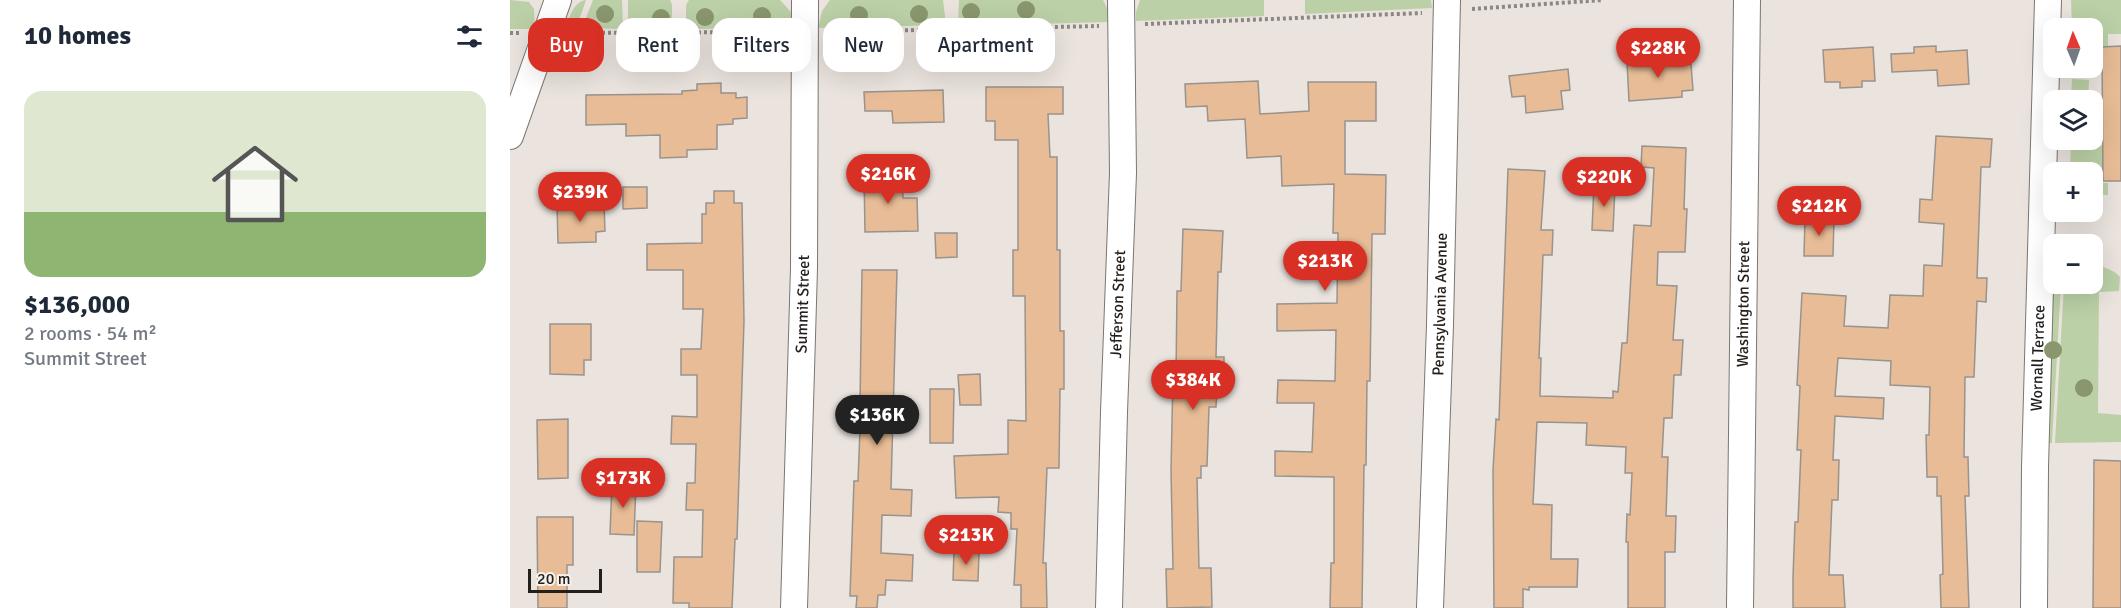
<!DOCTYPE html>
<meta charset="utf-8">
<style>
:root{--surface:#fff;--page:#f6f6f7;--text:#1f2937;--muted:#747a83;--accent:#d93025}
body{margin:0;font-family:Signika,sans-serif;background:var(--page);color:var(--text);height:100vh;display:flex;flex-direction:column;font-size:22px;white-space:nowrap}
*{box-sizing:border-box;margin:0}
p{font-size:20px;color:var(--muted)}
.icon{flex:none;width:33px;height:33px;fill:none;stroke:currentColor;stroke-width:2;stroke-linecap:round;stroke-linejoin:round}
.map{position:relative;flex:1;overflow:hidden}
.panel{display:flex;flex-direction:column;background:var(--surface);width:510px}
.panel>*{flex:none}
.banner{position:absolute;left:18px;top:18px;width:570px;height:54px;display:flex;gap:12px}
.needle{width:39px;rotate:358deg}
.buttons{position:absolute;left:1533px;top:18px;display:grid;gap:12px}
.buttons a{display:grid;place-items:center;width:60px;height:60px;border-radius:12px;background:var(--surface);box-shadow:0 6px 24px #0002;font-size:30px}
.scale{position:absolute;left:18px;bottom:15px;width:74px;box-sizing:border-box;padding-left:6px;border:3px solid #221f1d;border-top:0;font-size:16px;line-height:21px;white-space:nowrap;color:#221f1d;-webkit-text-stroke:4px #f7f1eb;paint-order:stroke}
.price{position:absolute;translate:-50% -51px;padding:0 14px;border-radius:21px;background:var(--accent);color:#fff;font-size:20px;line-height:39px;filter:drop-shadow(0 2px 3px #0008)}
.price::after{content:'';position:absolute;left:50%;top:36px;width:18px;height:14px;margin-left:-9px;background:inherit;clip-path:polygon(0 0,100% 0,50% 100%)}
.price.active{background:#222;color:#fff}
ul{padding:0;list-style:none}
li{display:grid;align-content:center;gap:12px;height:318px;padding:0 24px}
li span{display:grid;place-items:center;height:186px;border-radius:18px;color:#555}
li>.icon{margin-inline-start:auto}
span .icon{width:108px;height:108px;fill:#fffc;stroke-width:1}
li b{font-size:26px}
h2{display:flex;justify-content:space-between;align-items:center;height:72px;padding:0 24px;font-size:26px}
.chip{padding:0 21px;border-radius:18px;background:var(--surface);box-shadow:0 6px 24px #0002;font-size:21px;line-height:54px}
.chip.active{background:var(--accent);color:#fff}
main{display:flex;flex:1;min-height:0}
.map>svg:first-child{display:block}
.green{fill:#bbd0a7}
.building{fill:#e7bc96;stroke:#99938e;stroke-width:1.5}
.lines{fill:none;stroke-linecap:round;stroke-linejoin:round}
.minor-casing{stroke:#7b7671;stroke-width:28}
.path{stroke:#8c8783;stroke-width:4;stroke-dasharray:3 3;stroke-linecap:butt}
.minor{stroke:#fff;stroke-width:26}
.tree{fill:#8a966d}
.labels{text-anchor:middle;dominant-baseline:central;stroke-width:4.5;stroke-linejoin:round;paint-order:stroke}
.street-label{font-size:16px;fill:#221f1d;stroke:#f7f1eb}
</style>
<main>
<section class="panel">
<h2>10 homes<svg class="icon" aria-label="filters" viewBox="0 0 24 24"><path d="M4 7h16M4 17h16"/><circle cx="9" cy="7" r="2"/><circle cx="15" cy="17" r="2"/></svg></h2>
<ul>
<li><span style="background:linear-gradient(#dfe7d0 65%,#8fb573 0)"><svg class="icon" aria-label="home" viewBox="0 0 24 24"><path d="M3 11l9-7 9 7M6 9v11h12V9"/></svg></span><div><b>$136,000</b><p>2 rooms · 54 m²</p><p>Summit Street</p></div></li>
</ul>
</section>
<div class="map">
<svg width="1611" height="608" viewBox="0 0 1611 608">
<rect width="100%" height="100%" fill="#eae3de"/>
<g class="green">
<polygon points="0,0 19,2 24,9 25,29 0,29"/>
<path d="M76 0 66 29H55C60 17 63 2 76 0Z"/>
<polygon points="83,0 112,0 113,29 72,28"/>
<polygon points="118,0 160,0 162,5 162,29 118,28"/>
<polygon points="179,0 270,0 281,12 282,28 176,29 176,5"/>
<polygon points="320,0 433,0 436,25 308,28 312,11"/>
<polygon points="449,0 593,0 598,10 599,22 448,26"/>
<polygon points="630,0 754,0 754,16 626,21 626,12"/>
<polygon points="795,0 921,0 922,8 795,14"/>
<polygon points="1561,0 1611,0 1611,34 1598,34 1598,46 1592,47 1592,65 1583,65 1582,28 1562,28"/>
<polygon points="1562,79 1579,80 1578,100 1561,100"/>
<polygon points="1585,143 1585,146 1593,146 1593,183 1598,183 1598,195 1583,195 1582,172 1560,172 1561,144"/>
<polygon points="1554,235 1553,244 1544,244 1544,284 1551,284 1542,443 1536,443 1543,239"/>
<path d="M1583 261C1591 268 1604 269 1610 277L1609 291 1589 292 1588 413 1611 415V442L1545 443 1554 284H1582Z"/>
</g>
<g class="building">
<polygon points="1426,46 1426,52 1457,50 1459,84 1428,86 1427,70 1382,72 1381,54 1404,53 1404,47"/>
<polygon points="1611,46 1611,181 1593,181 1592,47"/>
<polygon points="1363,47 1365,81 1352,81 1352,87 1330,88 1330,82 1315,82 1313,50"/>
<polygon points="1170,59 1171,65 1181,64 1183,90 1172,91 1172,97 1119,101 1117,62"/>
<polygon points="1058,69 1060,90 1051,91 1053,109 1016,113 1015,96 1002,97 999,76"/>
<polygon points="748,81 750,114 799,111 798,82 866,82 866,121 835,121 835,174 876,175 875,234 862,234 860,381 857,381 856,465 854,465 852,608 820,608 821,563 824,563 824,477 765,476 765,451 802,452 804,403 767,403 768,380 825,381 826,330 767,331 767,304 827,303 828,233 823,233 824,184 772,186 771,156 737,158 735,119 698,121 697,106 676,107 675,84"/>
<polygon points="211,83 211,93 226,93 226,98 237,97 237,118 223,119 223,124 207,125 207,149 177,150 177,157 150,158 150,135 116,136 116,124 76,125 76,95 172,94 172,91 187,90 187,84"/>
<polygon points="476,87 553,87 553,114 538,114 540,157 547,157 547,250 550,250 550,331 554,331 554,389 550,389 549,468 537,468 533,563 536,563 537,608 511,608 511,585 504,585 507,529 501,529 501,513 488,512 489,497 446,498 444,456 498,454 498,420 516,421 515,296 503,296 503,250 508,250 508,140 485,140 485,121 476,121"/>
<polygon points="433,90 434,122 383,123 382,111 355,111 354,92"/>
<polygon points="1426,136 1482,139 1480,167 1471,167 1467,278 1477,278 1476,302 1467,301 1464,377 1455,377 1454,457 1458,457 1459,496 1455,496 1459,608 1431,608 1430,575 1433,574 1431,496 1427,496 1427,477 1417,477 1416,435 1419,435 1420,387 1380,385 1381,361 1328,358 1325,396 1374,398 1373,419 1325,416 1323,460 1329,460 1328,500 1322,500 1319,575 1333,575 1335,608 1283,608 1283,577 1285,522 1288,522 1291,450 1287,450 1290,386 1287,385 1292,293 1336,296 1334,326 1378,328 1380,295 1413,296 1414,265 1432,266 1434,224 1409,222 1410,199 1422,200"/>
<polygon points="1132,146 1176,148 1174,209 1177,209 1175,252 1148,252 1147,285 1167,286 1163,340 1173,340 1171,375 1164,375 1162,418 1154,418 1152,457 1158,457 1156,516 1166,516 1165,552 1155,552 1155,608 1118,608 1118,542 1116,542 1117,514 1120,515 1122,473 1115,473 1116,447 1076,445 1077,423 1027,422 1023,504 1042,505 1041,559 1068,559 1067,587 1019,587 1019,590 1013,589 1013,608 984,608 983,470 986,419 989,420 998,169 1035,171 1031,230 1043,230 1042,255 1033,255 1029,358 1031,358 1030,396 1103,398 1103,391 1108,392 1112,343 1117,343 1124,225 1141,226 1144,168 1131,167"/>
<polygon points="392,173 393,198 407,198 408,231 355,232 354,174"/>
<polygon points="1084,185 1105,186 1103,231 1082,230"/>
<polygon points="113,187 137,187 137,208 113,209"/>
<polygon points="204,191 224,191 224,203 232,203 234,321 227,539 225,539 222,608 179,608 179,603 163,603 164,557 192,557 193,510 176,510 177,483 185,483 186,444 161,444 162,416 187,417 187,375 171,375 171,349 191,349 193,309 173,309 173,270 137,270 137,244 192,243 192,214 196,214 196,203 204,203"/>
<polygon points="94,204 95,231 86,232 86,242 48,243 47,206"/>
<polygon points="1295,218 1324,218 1323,256 1294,256"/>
<polygon points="673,229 713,231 711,272 708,272 706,357 714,357 714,384 707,384 706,407 699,407 697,466 691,466 691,478 687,478 689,568 701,568 702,607 657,608 656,569 663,569 661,471 663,374 666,374 667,291 671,291"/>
<polygon points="425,233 447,233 447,257 426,258"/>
<polygon points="352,270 387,270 381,489 402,490 401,516 372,515 371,553 403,555 402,581 376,580 375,595 368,595 367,608 346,608 347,596 340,596 344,481 348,481 351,403 350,403"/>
<polygon points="40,324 81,324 81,360 74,360 74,375 40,374"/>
<polygon points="470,374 471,405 450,405 448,375"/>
<polygon points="420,389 444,389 443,443 420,443"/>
<polygon points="58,419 58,478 28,479 27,420"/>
<polygon points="1584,460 1611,461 1611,608 1583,608"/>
<polygon points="102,483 126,485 124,535 100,534"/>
<polygon points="27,517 63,517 63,565 57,565 57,608 28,608"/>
<polygon points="127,521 152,522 150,572 127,572"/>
<polygon points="444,552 469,552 468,581 443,580"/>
</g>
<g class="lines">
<defs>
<g id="minor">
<polyline points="0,136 48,0"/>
<path id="s1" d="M284 608 294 268 295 0"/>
<path id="s2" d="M599 608 604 412 613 173 611 0"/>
<path id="s3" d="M920 608 930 325 937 0"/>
<path id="s4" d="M1230 608 1237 0"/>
<path id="s5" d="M1524 608 1525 467 1538 0"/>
</g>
</defs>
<use href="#minor" class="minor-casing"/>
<g class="path">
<polyline points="962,9 1093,0"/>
<polyline points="635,24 912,13"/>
<polyline points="317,32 589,26"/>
<polyline points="0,33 10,33"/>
<polyline points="62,33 271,32"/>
</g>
<use href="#minor" class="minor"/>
</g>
<g class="tree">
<circle cx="516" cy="10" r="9"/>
<circle cx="461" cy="12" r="9"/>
<circle cx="95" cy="14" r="9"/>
<circle cx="409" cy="14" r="9"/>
<circle cx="349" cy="15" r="9"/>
<circle cx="252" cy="16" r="9"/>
<circle cx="195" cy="17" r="9"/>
<circle cx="151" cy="18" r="9"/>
<circle cx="1543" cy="350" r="9"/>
<circle cx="1574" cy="388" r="9"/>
</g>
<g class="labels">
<g class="street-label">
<text stroke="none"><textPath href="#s1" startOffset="304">Summit Street</textPath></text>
<text stroke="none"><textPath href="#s2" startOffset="304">Jefferson Street</textPath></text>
<text stroke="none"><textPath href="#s3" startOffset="304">Pennsylvania Avenue</textPath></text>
<text stroke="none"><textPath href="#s4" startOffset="304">Washington Street</textPath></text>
<text stroke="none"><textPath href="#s5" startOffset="250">Wornall Terrace</textPath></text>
</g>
</g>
</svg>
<div class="buttons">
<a><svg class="needle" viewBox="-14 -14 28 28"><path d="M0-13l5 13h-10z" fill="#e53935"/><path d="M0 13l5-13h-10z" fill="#747a83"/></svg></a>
<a><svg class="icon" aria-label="layers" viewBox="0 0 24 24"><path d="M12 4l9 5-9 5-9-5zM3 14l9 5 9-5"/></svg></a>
<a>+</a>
<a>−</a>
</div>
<div class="scale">20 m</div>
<b class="price" style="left:1148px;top:79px">$228K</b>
<b class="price" style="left:378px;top:205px">$216K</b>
<b class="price" style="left:1094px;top:208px">$220K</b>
<b class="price" style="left:70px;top:223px">$239K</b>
<b class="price" style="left:1309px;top:237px">$212K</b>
<b class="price" style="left:815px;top:292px">$213K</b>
<b class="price" style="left:683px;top:411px">$384K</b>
<b class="price active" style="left:367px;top:446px">$136K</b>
<b class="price" style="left:113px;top:509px">$173K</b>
<b class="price" style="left:456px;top:566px">$213K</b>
<div class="banner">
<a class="chip active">Buy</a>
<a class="chip">Rent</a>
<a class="chip">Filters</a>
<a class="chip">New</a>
<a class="chip">Apartment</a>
</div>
</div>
</main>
